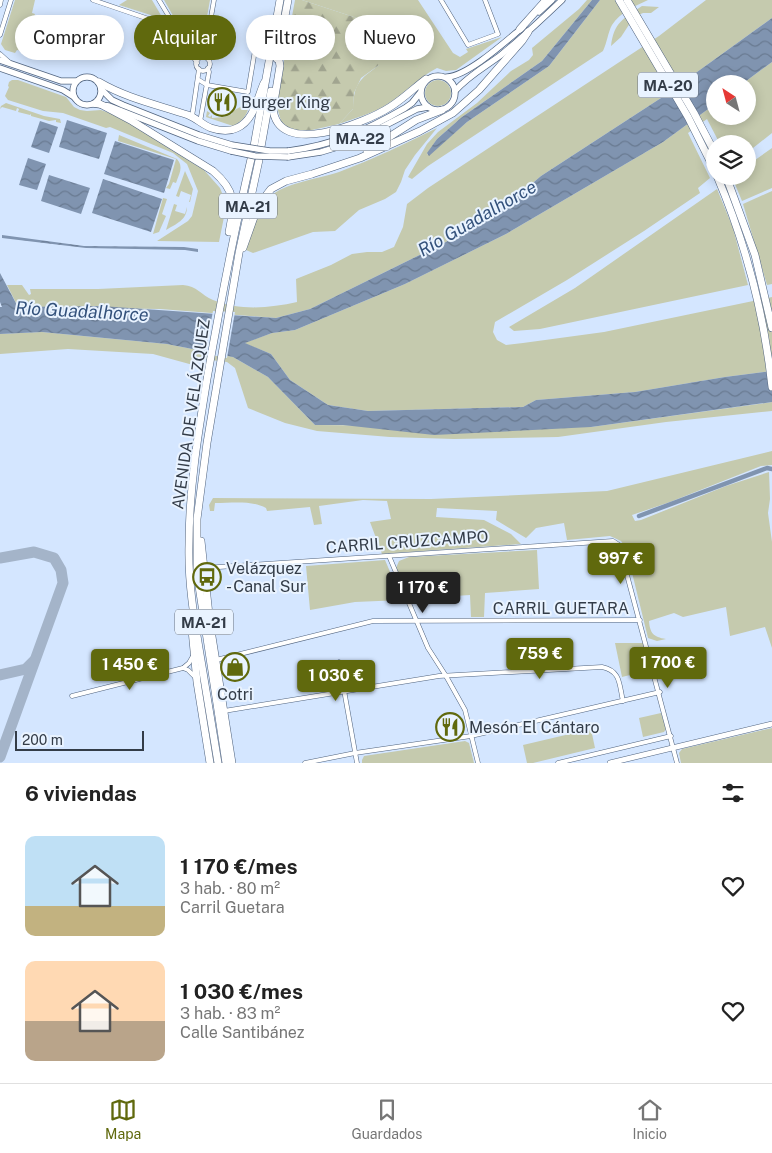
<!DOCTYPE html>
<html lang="es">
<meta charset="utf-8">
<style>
:root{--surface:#fff;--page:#f6f6f6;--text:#222;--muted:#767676;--line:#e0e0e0;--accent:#60690d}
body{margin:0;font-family:"Public Sans",sans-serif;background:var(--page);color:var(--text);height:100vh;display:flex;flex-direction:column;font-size:19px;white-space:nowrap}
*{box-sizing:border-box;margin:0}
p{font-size:16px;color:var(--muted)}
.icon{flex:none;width:28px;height:28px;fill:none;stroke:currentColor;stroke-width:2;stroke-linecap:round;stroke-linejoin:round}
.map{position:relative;height:763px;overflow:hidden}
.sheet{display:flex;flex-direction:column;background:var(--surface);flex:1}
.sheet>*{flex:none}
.hud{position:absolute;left:15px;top:15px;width:500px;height:45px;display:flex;gap:10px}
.needle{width:32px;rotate:324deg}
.tools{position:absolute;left:706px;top:75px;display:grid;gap:10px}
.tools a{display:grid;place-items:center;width:50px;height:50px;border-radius:50%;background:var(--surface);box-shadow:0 2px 12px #0003;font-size:25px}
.scale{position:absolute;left:15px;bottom:12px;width:129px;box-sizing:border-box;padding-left:5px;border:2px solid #333c48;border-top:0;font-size:14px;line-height:18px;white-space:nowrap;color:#333c48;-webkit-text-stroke:4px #e9f3ff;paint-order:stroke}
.price{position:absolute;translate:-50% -42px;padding:0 11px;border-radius:5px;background:var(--accent);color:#fff;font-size:16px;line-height:32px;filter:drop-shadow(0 1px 2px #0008)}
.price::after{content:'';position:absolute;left:50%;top:30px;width:15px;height:11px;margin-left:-8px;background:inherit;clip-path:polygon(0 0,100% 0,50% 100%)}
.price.active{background:#222;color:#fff}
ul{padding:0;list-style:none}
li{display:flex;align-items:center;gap:15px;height:125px;padding:0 25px}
li span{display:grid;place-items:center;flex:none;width:140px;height:100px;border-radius:10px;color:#555}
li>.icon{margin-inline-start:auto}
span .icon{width:60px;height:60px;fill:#fffc;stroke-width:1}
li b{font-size:21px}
h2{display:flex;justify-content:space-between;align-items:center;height:60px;padding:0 25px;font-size:21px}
.tag{padding:0 18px;border-radius:22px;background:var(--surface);box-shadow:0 2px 12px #0003;font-size:18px;line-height:45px}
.tag.active{background:var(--accent);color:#fff}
.tab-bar{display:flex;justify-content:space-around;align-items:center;height:70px;border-top:1px solid var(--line);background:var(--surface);font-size:14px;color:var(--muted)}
.tab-bar a{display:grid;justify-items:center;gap:2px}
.tab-bar .active{color:var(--accent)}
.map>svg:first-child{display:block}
.grass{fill:#c5caae}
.forest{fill:url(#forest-firs)}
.water{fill:url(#water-waves)}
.pier{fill:#d4e6ff}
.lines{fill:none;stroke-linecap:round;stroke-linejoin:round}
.canal{stroke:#8094b0;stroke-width:4.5}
.taxiway{stroke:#a4b4c9;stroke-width:11}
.street-casing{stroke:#51647f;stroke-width:5}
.secondary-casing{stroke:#51647f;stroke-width:6}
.primary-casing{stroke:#51647f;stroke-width:7}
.highway-casing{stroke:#51647f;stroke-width:8}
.street{stroke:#fff;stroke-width:4}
.secondary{stroke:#fff;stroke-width:5}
.primary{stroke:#fff;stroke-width:5.5}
.highway{stroke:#fff;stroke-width:7}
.primary-bridge-casing{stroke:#51647f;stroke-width:7;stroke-linecap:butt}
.primary-bridge{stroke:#fff;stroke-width:5.5}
.labels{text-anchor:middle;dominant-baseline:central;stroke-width:4;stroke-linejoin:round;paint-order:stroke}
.shield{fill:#e9f3ff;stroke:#6a737f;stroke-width:1}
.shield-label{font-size:15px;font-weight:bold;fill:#333c48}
.poi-label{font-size:16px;fill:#333c48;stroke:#e9f3ff;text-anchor:start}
.street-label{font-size:16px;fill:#333c48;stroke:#e9f3ff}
.water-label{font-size:18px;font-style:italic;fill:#33517b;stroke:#e9f3ff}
</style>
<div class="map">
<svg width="772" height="763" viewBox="0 0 772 763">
<defs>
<pattern id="forest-firs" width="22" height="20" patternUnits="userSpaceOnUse" patternTransform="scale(1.25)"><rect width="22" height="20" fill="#c5caae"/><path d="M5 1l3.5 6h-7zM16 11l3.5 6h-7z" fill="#a1a590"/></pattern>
<pattern id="water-waves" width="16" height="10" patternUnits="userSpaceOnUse" patternTransform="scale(1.25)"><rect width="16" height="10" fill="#8094b0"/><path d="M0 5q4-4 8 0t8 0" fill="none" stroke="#697a91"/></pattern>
</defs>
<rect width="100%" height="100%" fill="#d4e6ff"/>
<g class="grass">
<polygon points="15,0 35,0 32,13 35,14 22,51 17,50 15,53 5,50 1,44"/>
<polygon points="127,0 152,0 162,17 160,18 119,5"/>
<polygon points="164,0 210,0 203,39 204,41 200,55 195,54"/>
<path d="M302 0H418L453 53 460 57 468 52 466 49 502 37 456 70 446 71 437 68C419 77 406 92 389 103 374 113 356 118 339 124L353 109C354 83 359 80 379 65L366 21Z"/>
<path d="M587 0H592L542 61 462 117 437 139 427 154 429 155 467 122 549 66 600 0H648C636 6 620 12 612 25 608 32 607 43 603 51L428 166 412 179 408 177 427 144 438 132 477 103 511 71 529 60 533 55 532 48 579 9Z"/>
<path d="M706 0H772V18L661 98 541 176 508 204 446 242 310 309 276 318 160 309 18 307 7 285H22L29 295 31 294 30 289H98L183 285C197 286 201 295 213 300 240 311 270 308 297 302L296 279 331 265 352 254 367 252H382L394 247 403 227 407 204 428 188 659 36Z"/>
<path d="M642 6 659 7 651 13H643L634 17 621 37 611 46C614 22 623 19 642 6Z"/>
<polygon points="772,62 772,133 748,152 748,144 720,144 707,119 688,133 710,178 698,188 700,193 644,231 567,280 495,322 493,332 497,340 506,345 523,343 604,332 772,297 772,371 725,377 635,392 536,400 523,407 368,411 328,405 290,380 271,354 244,343 272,333 295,330 405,284 506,234 663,142 715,104 715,116 748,116 748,84 742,84"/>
<polygon points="12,80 18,80 66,97 74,107 80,110 87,111 101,110 117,116 204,170 220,188 224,198 224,217 219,242 157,241 188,221 192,216 198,191 187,164 173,153 110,127 106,128 63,113 43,111 8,100 5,96 9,87 8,86 9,82"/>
<circle cx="438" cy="93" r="13"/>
<path d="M245 94 251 95C249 110 247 119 233 126L206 117 207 111 210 113 208 116 210 117 212 115V118L224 117 232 114 233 111 242 106Z"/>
<polygon points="6,103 44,116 60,119 61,123 56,122 56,120 49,121 31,116 31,114 30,115 18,112 19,109 17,108 16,111 2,107 0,109 1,106"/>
<path d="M437 128 415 155 405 170 401 182 396 192 385 199 359 210 335 231 313 232 253 253 246 250C251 234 255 214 266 201 279 183 319 179 339 172 373 159 405 144 437 128Z"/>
<path d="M119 135 177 159C184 167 179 174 176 183L173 182 170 189 166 188 169 184 176 159 118 141Z"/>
<polygon points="772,148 772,188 742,201 732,177 748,176 748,165"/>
<polygon points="185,171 193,189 190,202 189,202 191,195 181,191 179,197 176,196"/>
<polygon points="717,189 733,228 748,285 540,329 514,331 509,327 575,288"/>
<polygon points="772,191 772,284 767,285 743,204"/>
<polygon points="163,198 167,199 162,214 166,216 159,232 153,234"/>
<path d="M174 204 177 205 175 211 185 214 187 207C187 220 176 224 166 230Z"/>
<polygon points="42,332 167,344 233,357 268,377 315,425 591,427 766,403 772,402 772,411 666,422 558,437 454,439 390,437 317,431 285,423 248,408 235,368 227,362 203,359 193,365 153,354 68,349 0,354 0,334"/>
<path d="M772 451V465L761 466 670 502 632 515 635 521 641 520 726 486 769 472 770 499 768 513 772 542V648L765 627 730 636 726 607 683 617 674 613 649 621C650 633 653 637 666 639L657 641 648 638 626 548 621 541 610 536 567 540 564 523 536 528 526 538 496 520 497 511 437 508 436 517 484 520 511 534 521 544 382 554 370 522 391 519 387 501 363 500 319 506 322 524 314 525 310 507 267 511 266 508C251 500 232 503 215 503L214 511H210L209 505 213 498 431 499 607 491Z"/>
<path d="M537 550 539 589 485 593 484 617H471L470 595 410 599V597C419 595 424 595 428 585L422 572 402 580 396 568 399 561 409 557Z"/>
<polygon points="385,560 402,600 355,602 310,610 306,566"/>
<polygon points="615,643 643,643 650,670 622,677"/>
<polygon points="661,713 666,729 664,732 643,737 639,718"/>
<polygon points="772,728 772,763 681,763 679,753 682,749"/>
<polygon points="591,729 595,748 533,763 527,763 523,745"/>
<polygon points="465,741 469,743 474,763 362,763 362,760 364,756"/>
</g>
<polygon class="forest" points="295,0 302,0 366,21 387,39 393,49 379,65 361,78 354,93 353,109 339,124 312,130 297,130 287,127 281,121 276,104"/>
<g class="water">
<polygon points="592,0 600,0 549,66 467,122 429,156 427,153 437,139 462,117 542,61"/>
<polygon points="772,18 772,62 742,84 715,84 715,104 663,142 506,234 405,284 295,330 272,333 245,343 271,354 290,380 328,405 368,411 523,407 536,400 635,392 725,377 772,371 772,402 591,427 434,435 343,425 315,425 268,377 233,357 167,344 42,332 0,334 0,307 2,307 0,302 0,273 18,307 101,306 276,318 310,309 446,242 508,204 541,176 661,98"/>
<polygon points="67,120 107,133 99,159 59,147"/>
<polygon points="40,121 58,127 49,153 31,147"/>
<polygon points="115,141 174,160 164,193 104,174"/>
<polygon points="28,158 46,164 37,190 19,185"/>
<polygon points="49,175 90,188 81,214 41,201"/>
<polygon points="103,179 162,199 151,232 92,213"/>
<polygon points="2,235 84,246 184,247 198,249 198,252 185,250 86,248 2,238"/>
</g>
<polygon class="pier" points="213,311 235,312 227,358 205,354"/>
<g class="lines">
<polyline class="canal" points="639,516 767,468 772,469"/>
<g class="taxiway">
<polyline points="0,558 34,552 54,558 61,570 63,583 0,757"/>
<polyline points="0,675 26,669 34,661"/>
</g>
<defs>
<g id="street">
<polyline points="93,0 175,28"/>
<polyline points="159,0 197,63"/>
<polyline points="441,0 468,45 498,34 485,0"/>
<polyline points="0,5 1,0"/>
<polyline points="0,35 11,0"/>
<polyline points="0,54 9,62"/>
<polyline points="204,57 214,0"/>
<circle cx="203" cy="64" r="7"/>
<polyline points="199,80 207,85 248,92 256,44 264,46"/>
<polyline points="192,117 199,69"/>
<polyline points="200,122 209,72 208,68"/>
<polyline points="389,556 428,648 446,676 465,710 478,763"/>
<polyline points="204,568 613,541 619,545 677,763"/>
<polyline points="216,660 373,621 640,620"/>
<polyline points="339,662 357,763"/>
<polyline points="183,668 188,670 195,677"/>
<polyline points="72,696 183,668 189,663 193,656"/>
<path d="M224 711 439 676 602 667C621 671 619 684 623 701"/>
<polyline points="305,763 355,753 471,736 660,692"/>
<polyline points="558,763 671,736"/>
</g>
<polyline id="secondary" points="610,763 772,724"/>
<g id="primary">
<polyline points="539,12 552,0"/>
<polyline points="0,60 61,81 76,81"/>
<polyline points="0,68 63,90 74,97"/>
<circle cx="438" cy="93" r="17"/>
<circle cx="87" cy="91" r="14"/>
<path d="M447 77C468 76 506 41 523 27"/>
<polyline points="101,89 112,100 123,105 199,135 232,145"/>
<path d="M455 91C468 76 485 67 501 55 522 38 542 19 562 0"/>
<polyline points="93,104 109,106 198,141 231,151"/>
<path d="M288 151C334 145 365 131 405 108L412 103 420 93"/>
<polyline points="288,157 321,152 351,143 417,109 428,107"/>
</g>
<g id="highway">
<polyline points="619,0 688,117 715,171"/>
<polyline points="627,0 694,113 715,153"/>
<polyline points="520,29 546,0"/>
<path d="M278 54 280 66 273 108C277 159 365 123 390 107 403 99 414 88 426 79"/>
<polyline points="277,59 288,0"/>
<path d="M99 82C126 98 158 105 188 115 196 118 203 125 211 128 220 131 229 132 237 128 254 120 257 99 264 83"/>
<path d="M100 104 132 121 213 171C236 191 235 203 229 232"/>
<polyline points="254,146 280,0"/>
<polyline points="261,147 271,91"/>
<polyline points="367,151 416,120 442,110"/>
<path d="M717 176C746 244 764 313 772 387"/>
<polyline points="726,176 755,255 772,328"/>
<polyline points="243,248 258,206 271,189 286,181 312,174 360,158 420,131 453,113 479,90 522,41 528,32"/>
<polyline points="201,541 210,624 232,763"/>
<polyline points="192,630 197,682 210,763"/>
<path d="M218 763C212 727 206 691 200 654 194 618 188 582 189 545 189 489 198 434 207 379 220 305 234 232 251 159"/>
<polyline points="226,763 197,573 197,519 207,443 239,253 259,160"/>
</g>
</defs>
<use href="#street" class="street-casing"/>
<use href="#secondary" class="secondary-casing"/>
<use href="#primary" class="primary-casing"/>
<use href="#highway" class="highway-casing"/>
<use href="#street" class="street"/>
<use href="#secondary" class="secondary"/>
<use href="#primary" class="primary"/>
<use href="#highway" class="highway"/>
<defs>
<g id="primary-bridge">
<polyline points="232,145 270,151 288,151"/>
<polyline points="231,151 255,156 288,157"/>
</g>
</defs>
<use href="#primary-bridge" class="primary-bridge-casing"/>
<use href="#primary-bridge" class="primary-bridge"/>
</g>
<defs>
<symbol id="restaurant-ring" viewBox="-11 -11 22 22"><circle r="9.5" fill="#e9f3ff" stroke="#60690d" stroke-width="1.5"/><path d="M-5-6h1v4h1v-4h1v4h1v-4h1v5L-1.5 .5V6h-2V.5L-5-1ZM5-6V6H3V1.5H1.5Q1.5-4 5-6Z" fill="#60690d"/></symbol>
<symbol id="bus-ring" viewBox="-11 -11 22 22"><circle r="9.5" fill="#e9f3ff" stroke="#60690d" stroke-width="1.5"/><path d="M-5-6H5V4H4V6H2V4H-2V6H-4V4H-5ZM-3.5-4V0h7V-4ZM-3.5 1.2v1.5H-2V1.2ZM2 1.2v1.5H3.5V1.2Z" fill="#60690d"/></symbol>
<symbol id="shop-ring" viewBox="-11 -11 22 22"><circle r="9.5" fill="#e9f3ff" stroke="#60690d" stroke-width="1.5"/><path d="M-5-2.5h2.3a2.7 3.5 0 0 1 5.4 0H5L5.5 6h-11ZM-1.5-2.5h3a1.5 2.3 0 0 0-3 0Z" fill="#60690d"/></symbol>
</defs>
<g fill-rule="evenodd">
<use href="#restaurant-ring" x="206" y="86" width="32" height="32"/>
<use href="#bus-ring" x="191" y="561" width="32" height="32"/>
<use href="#shop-ring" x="219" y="651" width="32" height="32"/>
<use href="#restaurant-ring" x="434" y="711" width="32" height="32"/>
</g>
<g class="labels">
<g class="shield">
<rect x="638" y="72.5" width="60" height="25" rx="4"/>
<rect x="330" y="125.5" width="60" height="25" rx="4"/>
<rect x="219" y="193.5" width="58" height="25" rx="4"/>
<rect x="175" y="609.5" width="58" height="25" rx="4"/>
</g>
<g class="shield-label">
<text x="668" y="85">MA-20</text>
<text x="360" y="138">MA-22</text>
<text x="248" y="206">MA-21</text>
<text x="204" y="622">MA-21</text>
</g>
<g class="poi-label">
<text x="241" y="102">Burger King</text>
<text x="226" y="568">Velázquez<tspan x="226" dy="18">- Canal Sur</tspan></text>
<text x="235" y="694" text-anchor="middle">Cotri</text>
<text x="469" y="727">Mesón El Cántaro</text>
</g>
<g class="street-label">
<text transform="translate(191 414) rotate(-82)">AVENIDA DE VELÁZQUEZ</text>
<text transform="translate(407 542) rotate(-4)">CARRIL CRUZCAMPO</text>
<text x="561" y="608">CARRIL GUETARA</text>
</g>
<g class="water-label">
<text transform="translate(477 218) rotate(-30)">Río Guadalhorce</text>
<text transform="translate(82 311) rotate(3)">Río Guadalhorce</text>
</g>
</g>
</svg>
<div class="tools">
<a><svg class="needle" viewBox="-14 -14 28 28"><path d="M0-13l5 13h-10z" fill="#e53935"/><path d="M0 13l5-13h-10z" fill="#767676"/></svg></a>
<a><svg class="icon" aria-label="layers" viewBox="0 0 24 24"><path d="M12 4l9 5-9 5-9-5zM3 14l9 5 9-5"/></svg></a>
</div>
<div class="scale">200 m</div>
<b class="price" style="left:621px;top:585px">997 €</b>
<b class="price active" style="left:423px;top:614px">1 170 €</b>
<b class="price" style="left:540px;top:680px">759 €</b>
<b class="price" style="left:668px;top:689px">1 700 €</b>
<b class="price" style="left:130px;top:691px">1 450 €</b>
<b class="price" style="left:336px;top:702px">1 030 €</b>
<div class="hud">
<a class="tag">Comprar</a>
<a class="tag active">Alquilar</a>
<a class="tag">Filtros</a>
<a class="tag">Nuevo</a>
</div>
</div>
<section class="sheet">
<h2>6 viviendas<svg class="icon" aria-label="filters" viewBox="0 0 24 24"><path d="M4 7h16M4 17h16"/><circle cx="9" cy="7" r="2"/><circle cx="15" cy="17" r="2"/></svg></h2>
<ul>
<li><span style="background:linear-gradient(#bfe0f5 70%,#c2b280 0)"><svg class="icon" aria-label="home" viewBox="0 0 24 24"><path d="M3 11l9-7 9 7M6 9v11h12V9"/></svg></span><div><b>1 170 €/mes</b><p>3 hab. · 80 m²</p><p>Carril Guetara</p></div><svg class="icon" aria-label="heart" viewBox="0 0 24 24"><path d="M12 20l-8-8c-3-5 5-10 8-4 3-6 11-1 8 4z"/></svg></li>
<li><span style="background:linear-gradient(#ffd9b3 60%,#b9a48a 0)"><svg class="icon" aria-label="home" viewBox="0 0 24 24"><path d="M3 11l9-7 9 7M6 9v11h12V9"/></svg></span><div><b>1 030 €/mes</b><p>3 hab. · 83 m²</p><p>Calle Santibánez</p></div><svg class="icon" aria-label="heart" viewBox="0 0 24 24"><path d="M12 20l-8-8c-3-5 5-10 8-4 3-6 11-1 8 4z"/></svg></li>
</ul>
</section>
<nav class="tab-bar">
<a class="active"><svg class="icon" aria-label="map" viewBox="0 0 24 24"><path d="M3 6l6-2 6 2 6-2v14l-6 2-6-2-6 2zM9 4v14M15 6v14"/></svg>Mapa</a>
<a><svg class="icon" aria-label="saved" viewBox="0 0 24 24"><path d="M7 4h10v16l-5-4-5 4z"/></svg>Guardados</a>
<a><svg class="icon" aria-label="home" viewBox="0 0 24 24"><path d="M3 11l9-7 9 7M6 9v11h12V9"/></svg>Inicio</a>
</nav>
